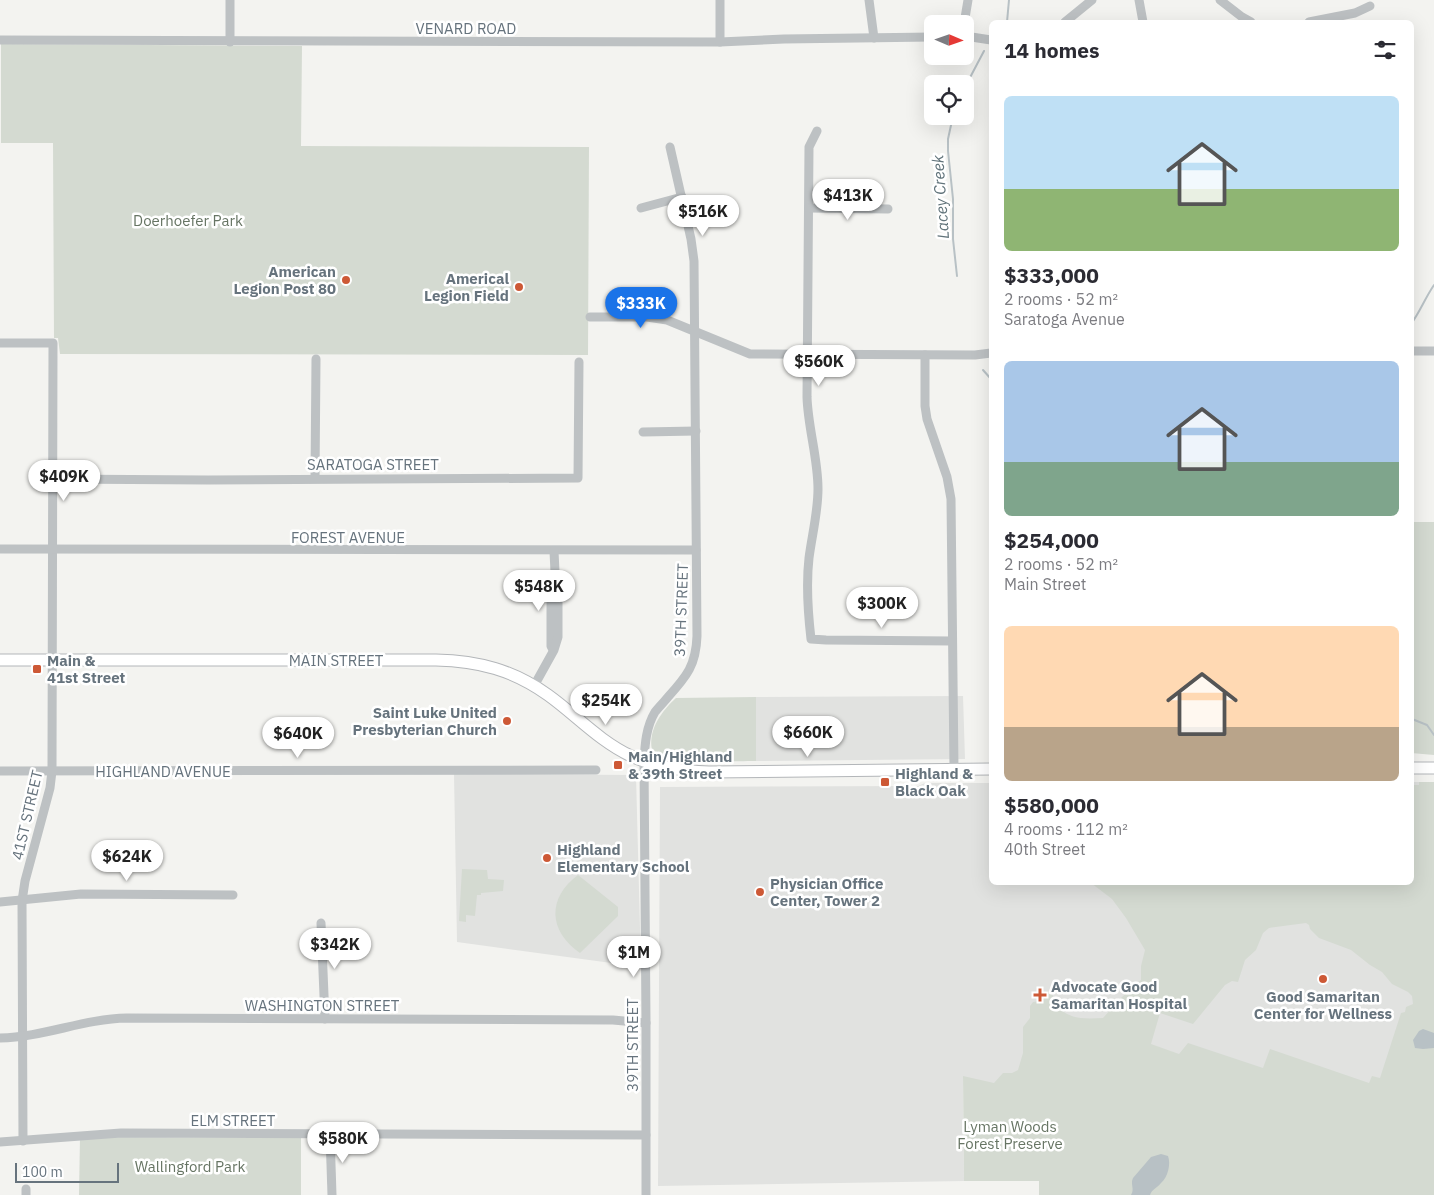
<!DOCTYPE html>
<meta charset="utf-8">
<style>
:root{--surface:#fff;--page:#f7f7f7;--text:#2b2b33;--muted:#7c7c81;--accent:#1a73e8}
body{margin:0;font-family:"IBM Plex Sans",sans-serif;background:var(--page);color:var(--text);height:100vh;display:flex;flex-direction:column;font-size:19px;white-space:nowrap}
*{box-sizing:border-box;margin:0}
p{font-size:16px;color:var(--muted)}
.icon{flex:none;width:28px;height:28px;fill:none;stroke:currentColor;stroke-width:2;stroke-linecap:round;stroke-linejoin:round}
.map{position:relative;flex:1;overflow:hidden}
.details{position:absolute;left:989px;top:20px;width:425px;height:865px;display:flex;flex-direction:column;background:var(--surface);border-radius:8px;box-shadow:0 5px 20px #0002}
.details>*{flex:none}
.needle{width:32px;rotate:92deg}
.tools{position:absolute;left:924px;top:15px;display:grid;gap:10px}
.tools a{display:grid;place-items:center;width:50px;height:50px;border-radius:8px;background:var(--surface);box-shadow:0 5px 20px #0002;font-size:25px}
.scale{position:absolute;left:15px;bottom:12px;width:104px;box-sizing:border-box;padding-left:5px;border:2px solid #66737d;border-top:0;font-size:14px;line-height:18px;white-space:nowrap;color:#66737d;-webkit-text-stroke:4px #fff;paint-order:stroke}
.price{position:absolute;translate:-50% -42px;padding:0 11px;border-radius:18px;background:#fff;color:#222;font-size:16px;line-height:32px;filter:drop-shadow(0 1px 2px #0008)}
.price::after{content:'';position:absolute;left:50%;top:30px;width:15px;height:11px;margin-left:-8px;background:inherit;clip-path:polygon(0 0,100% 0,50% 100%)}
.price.selected{background:var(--accent);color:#fff}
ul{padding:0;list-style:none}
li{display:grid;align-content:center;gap:10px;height:265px;padding:0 15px}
li span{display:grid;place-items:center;height:155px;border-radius:8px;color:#555}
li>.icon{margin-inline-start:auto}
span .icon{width:90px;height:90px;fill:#fffc;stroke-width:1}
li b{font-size:21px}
h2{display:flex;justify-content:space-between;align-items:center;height:60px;padding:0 15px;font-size:21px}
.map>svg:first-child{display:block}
.built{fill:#e1e2e0}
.green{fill:#d4dad1;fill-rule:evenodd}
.water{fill:#b8c1c5}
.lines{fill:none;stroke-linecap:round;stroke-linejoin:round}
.stream{stroke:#b8c1c5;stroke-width:2}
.major-casing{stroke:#b3b6b9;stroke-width:13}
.minor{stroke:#bdc1c3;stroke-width:9}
.major{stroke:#fff;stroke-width:11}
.poi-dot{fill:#cd5936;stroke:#fff;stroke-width:2}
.labels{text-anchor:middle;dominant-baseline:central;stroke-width:5;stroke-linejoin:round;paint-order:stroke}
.street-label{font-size:15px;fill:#66737d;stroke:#fff}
.park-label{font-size:15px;fill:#677564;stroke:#fff}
.poi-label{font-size:15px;font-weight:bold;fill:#66737d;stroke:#fff;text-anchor:start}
.water-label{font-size:16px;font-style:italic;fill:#62747b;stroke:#fff}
</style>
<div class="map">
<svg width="1434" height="1195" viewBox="0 0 1434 1195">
<rect width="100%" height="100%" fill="#f3f3f0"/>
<g class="built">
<polygon points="963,696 965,759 756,761 756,697"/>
<polygon points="454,774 636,775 641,967 457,942"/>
<polygon points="1411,782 1419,782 1421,1176 963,1077 964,1181 658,1186 660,787 918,786 925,783 991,783 991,882 1411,882"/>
</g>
<g class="green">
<polygon points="1,44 302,46 301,146 589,147 588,355 60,354 58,338 54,338 53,143 1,143"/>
<polygon points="1411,522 1434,522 1434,755 1411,753"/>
<path d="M756 697V761C735 761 665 764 652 750 648 729 662 711 676 698Z"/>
<path d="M1419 782H1434V1195H1039V1181H964L963 1076 994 1083 1003 1073H1012L1018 1070 1023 1053V1027L1030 1018V1006L1033 1002 1039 1001 1043 997V993L1047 991 1051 992 1053 996 1052 1000C1066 1020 1082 1019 1103 1018L1122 997 1141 980V966L1145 950 1126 918 1112 899 1091 883H1088L1411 882V785H1419ZM1306 923 1309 925 1310 929 1319 938 1351 950 1370 965 1382 972 1392 984 1408 992 1412 996 1413 1004 1406 1007 1405 1012 1401 1013 1380 1078 1372 1076 1369 1083 1270 1049 1263 1068 1188 1043 1179 1054 1151 1044 1160 1013 1193 1024 1225 985 1232 981 1238 982 1245 960 1256 950 1263 933 1269 928Z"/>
<polygon points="462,869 487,870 488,879 504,880 503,891 481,893 481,895 477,895 475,916 466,915 466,922 459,921"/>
<path d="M578 875 618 907V916L580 953C548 931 547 898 578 875Z"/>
<polygon points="80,1137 301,1138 301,1195 79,1195"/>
</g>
<g class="water">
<polygon points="1423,1029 1434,1033 1434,1048 1423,1049 1415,1048 1413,1040 1419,1031"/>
<path d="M1161 1154 1168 1156C1171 1164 1168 1177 1161 1183 1157 1188 1152 1189 1150 1195H1131C1135 1189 1130 1184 1133 1178L1151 1157Z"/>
</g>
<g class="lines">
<g class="stream">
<polyline points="1007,22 1009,0"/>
<polyline points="965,87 984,51"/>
<polyline points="953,116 948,139 948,151 953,199 953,239 957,276"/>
<path d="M1411 324C1420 312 1425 298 1434 285"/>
<polyline points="983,370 991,379"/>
<polyline points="1412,719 1427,725 1434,735"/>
</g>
<defs>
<g id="major">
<path d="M0 660H436C479 661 513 670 548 695 576 715 599 741 631 756 655 767 683 771 709 772L991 769"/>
<polyline points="1411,768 1434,768"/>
</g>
</defs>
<use href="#major" class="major-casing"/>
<g class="minor">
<polyline points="869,0 874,38"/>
<polyline points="1139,0 1143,22"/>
<polyline points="1220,0 1242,17 1251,22"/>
<polyline points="1065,22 1092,0"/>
<polyline points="1309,22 1355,13 1370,6"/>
<polyline points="964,24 968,0"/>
<polyline points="965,36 991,40"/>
<polyline points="0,40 720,42 784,39 932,37"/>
<polyline points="230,42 230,0"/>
<polyline points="720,42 720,0"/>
<path d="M817 131 809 147 807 397C808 428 818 458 818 489 818 512 812 535 809 558 806 584 808 613 811 639L826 640 952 641"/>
<polyline points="641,208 682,197"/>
<polyline points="809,208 888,209"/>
<polyline points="590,317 647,317 667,320 750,354 975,355 991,353"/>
<polyline points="0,343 53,343 52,771 50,788 25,881 22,901 23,1141"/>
<polyline points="1411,351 1434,351"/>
<polyline points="925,355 925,406 927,419 947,477 951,499 954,769"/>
<polyline points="643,432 696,431"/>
<polyline points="315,478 316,359"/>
<polyline points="53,479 208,480 578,478 579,362"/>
<polyline points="0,549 696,550"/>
<polyline points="552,648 551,646 551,578 555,572"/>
<polyline points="534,686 554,650 558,637 558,577 555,572 554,551"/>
<polyline points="0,771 596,770"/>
<polyline points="0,902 81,894 233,895"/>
<polyline points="321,923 325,1019"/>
<path d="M0 1038C44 1037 83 1019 127 1018L613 1020 646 1023"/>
<polyline points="330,1134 332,1195"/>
<polyline points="0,1142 121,1133 646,1135"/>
<polyline points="26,1195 26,1189"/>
<path d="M646 1195V1023L644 761C645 744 646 727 655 712 659 707 664 702 668 697 687 676 696 665 697 636L694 261 691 239 670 147"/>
</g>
<use href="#major" class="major"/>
</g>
<g class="poi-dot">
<circle cx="346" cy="280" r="5"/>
<circle cx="519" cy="287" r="5"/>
<rect x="32" y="664" width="10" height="10" rx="2.5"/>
<circle cx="507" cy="721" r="5"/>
<rect x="613" y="760" width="10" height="10" rx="2.5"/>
<rect x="880" y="777" width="10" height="10" rx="2.5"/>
<circle cx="547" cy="858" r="5"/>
<circle cx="760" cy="892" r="5"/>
<circle cx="1323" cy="979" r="5"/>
<path d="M1037.5 987.5h5v5h5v5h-5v5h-5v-5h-5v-5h5z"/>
</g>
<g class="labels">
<g class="street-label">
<text x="466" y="28">VENARD ROAD</text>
<text x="373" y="464">SARATOGA STREET</text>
<text x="348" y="537">FOREST AVENUE</text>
<text transform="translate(681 610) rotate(-88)">39TH STREET</text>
<text x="336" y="660">MAIN STREET</text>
<text x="163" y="771">HIGHLAND AVENUE</text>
<text transform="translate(27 815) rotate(-77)">41ST STREET</text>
<text x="322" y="1005">WASHINGTON STREET</text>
<text transform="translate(632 1045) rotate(-90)">39TH STREET</text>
<text x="233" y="1120">ELM STREET</text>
</g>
<g class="park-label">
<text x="188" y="220">Doerhoefer Park</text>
<text x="1010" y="1126">Lyman Woods<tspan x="1010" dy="17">Forest Preserve</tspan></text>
<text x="190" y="1166">Wallingford Park</text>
</g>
<g class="poi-label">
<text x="336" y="271" text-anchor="end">American<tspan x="336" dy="17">Legion Post 80</tspan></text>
<text x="509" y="278" text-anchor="end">Americal<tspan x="509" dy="17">Legion Field</tspan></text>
<text x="47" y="660">Main &amp;<tspan x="47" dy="17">41st Street</tspan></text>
<text x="497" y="712" text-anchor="end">Saint Luke United<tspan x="497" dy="17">Presbyterian Church</tspan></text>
<text x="628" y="756">Main/Highland<tspan x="628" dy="17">&amp; 39th Street</tspan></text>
<text x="895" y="773">Highland &amp;<tspan x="895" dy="17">Black Oak</tspan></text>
<text x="557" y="849">Highland<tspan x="557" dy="17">Elementary School</tspan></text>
<text x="770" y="883">Physician Office<tspan x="770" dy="17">Center, Tower 2</tspan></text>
<text x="1051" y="986">Advocate Good<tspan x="1051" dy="17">Samaritan Hospital</tspan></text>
<text x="1323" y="996" text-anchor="middle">Good Samaritan<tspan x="1323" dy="17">Center for Wellness</tspan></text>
</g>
<g class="water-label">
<text transform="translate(940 197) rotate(-94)">Lacey Creek</text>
</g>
</g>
</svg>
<div class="tools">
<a><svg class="needle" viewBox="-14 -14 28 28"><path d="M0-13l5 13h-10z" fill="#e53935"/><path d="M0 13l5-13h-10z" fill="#7c7c81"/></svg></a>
<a><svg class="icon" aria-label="locate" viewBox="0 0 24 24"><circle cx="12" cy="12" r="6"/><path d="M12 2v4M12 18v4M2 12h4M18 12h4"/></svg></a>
</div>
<div class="scale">100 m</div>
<b class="price" style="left:848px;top:221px">$413K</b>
<b class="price" style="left:703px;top:237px">$516K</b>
<b class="price selected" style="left:641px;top:329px">$333K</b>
<b class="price" style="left:819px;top:387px">$560K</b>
<b class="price" style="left:64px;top:502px">$409K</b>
<b class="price" style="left:539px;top:612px">$548K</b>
<b class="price" style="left:882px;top:629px">$300K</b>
<b class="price" style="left:606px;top:726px">$254K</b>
<b class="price" style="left:808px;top:758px">$660K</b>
<b class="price" style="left:298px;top:759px">$640K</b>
<b class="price" style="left:127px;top:882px">$624K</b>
<b class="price" style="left:335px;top:970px">$342K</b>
<b class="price" style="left:634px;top:978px">$1M</b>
<b class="price" style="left:343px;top:1164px">$580K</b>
<section class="details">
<h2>14 homes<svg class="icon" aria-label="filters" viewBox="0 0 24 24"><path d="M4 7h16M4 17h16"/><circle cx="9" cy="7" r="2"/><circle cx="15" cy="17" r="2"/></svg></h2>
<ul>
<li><span style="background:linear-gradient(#bfe0f5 60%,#8fb573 0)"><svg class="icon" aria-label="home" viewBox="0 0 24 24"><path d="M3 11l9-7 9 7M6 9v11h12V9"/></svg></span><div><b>$333,000</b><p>2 rooms · 52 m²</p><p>Saratoga Avenue</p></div></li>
<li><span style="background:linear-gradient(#a9c7e8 65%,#7fa58c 0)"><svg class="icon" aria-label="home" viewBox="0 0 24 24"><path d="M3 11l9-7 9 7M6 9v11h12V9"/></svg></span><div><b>$254,000</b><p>2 rooms · 52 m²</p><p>Main Street</p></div></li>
<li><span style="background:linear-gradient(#ffd9b3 65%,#b9a48a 0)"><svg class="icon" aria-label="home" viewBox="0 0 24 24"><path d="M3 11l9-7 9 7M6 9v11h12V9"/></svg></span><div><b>$580,000</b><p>4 rooms · 112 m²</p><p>40th Street</p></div></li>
</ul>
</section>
</div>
